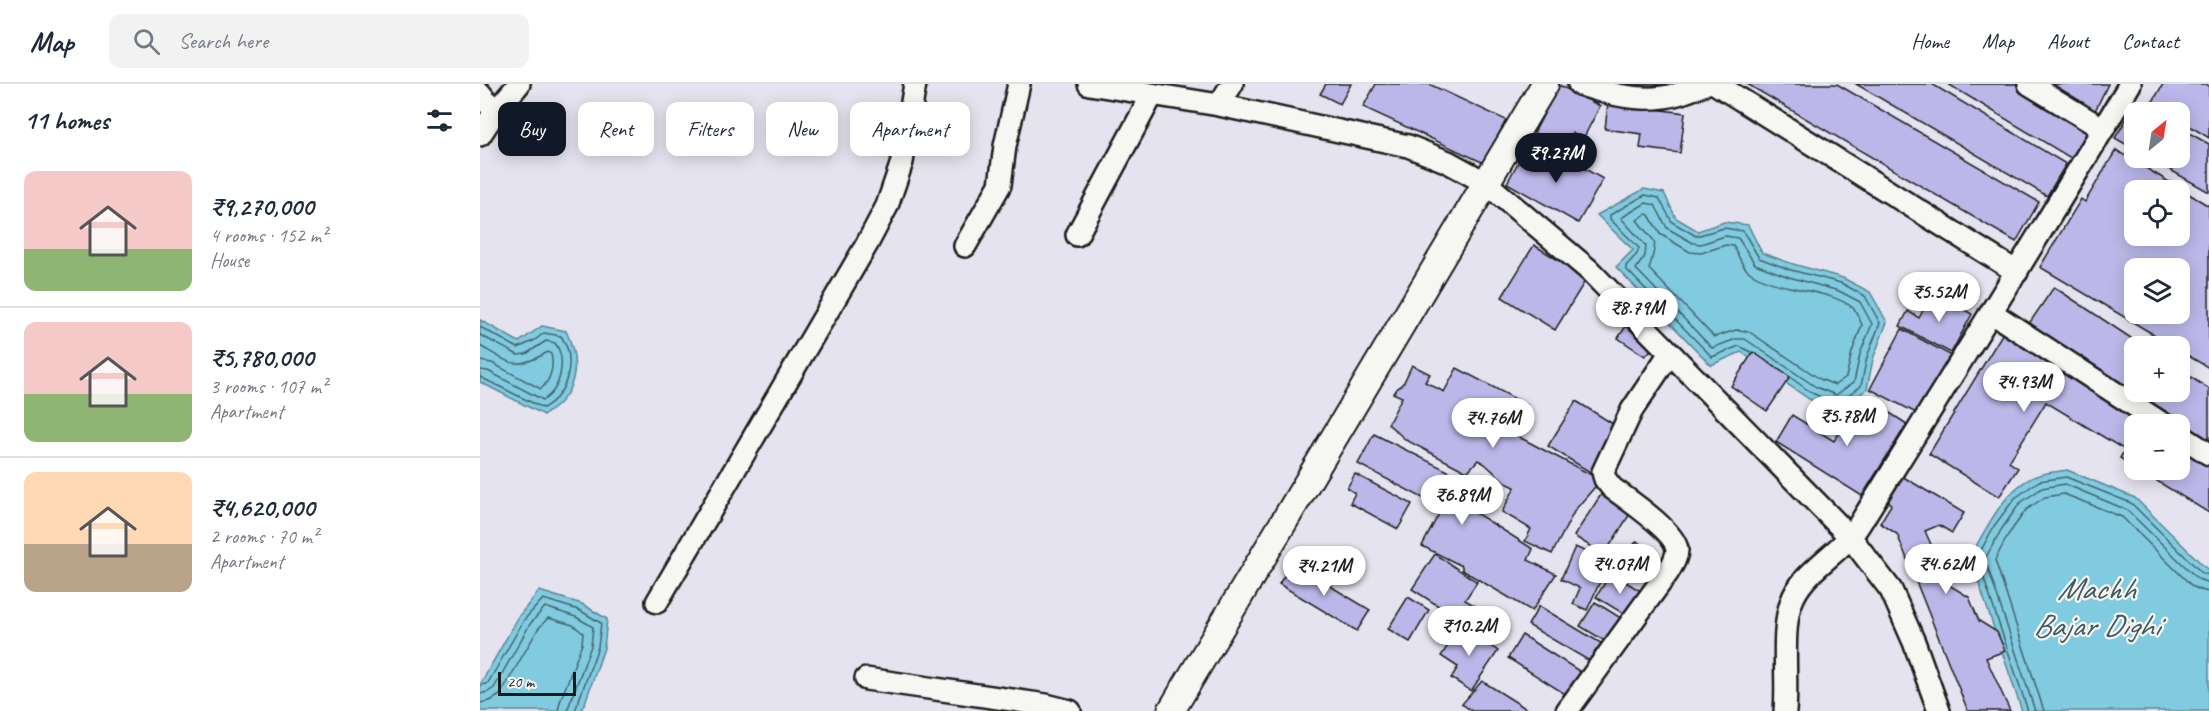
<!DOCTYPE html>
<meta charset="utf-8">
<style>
:root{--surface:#fff;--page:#f2f2f3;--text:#1f2937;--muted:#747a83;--line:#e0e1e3;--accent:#111827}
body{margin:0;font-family:Caveat,sans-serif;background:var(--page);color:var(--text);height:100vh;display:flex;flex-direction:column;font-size:22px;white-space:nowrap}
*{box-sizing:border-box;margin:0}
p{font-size:20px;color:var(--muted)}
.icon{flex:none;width:33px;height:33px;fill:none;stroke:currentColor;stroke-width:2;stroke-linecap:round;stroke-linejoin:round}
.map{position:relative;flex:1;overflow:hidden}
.details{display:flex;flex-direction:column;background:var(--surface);width:480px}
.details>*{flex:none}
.guide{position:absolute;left:18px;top:18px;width:570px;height:54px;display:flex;gap:12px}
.needle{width:39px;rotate:30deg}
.fabs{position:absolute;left:1644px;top:18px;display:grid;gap:12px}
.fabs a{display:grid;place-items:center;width:66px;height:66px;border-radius:12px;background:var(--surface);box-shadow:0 3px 15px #0003;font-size:30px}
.scale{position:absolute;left:18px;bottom:15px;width:78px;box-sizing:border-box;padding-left:6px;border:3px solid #1c1c1c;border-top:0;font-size:16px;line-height:21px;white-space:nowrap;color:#1c1c1c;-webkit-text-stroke:4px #f6f6f2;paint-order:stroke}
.price{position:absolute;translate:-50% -51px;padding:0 14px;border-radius:21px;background:#fff;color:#222;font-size:20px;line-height:39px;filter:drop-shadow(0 2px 3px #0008)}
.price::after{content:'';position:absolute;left:50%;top:36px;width:18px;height:14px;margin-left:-9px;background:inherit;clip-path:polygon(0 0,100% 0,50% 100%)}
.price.selected{background:var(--accent);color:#fff}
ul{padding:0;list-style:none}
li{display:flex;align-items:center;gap:18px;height:150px;padding:0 24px}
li+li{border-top:2px solid var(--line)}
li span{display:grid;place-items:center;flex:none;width:168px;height:120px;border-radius:12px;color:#555}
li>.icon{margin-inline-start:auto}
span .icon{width:72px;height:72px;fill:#fffc;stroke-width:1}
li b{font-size:26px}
h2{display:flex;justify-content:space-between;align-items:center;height:72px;padding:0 24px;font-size:26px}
.pill{padding:0 21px;border-radius:12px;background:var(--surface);box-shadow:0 3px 15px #0003;font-size:21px;line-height:54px}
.pill.selected{background:var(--accent);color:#fff}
header{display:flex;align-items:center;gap:36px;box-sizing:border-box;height:84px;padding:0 30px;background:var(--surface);border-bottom:2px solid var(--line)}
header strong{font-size:28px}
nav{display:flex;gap:33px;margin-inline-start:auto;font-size:21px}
.search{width:420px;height:54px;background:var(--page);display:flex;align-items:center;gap:15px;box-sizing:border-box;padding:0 21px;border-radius:12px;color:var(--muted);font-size:22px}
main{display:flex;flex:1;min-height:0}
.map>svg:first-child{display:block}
.water{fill:#81cbe1;stroke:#598592;stroke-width:1.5}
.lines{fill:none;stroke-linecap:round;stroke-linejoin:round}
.shore{stroke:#44626b;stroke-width:1.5}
.building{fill:#bbb8e9;stroke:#1c1c1c;stroke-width:1.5;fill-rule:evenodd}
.minor-casing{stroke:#1c1c1c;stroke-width:26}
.tertiary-casing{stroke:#1c1c1c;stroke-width:30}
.minor{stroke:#f6f6f2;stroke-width:21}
.tertiary{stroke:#f6f6f2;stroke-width:26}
.labels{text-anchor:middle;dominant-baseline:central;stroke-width:4.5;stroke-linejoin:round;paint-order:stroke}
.water-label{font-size:32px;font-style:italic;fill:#3f5961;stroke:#f6f6f2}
</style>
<header>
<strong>Map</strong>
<div class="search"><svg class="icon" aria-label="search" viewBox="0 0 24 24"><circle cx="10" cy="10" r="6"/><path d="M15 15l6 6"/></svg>Search here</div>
<nav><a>Home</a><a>Map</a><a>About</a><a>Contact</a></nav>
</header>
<main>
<section class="details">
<h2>11 homes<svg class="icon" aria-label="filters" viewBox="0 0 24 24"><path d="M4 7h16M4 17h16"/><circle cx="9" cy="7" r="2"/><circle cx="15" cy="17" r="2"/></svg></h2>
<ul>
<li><span style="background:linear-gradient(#f6c9c9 65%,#8fb573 0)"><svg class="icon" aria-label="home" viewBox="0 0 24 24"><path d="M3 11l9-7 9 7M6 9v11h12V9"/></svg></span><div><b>₹9,270,000</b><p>4 rooms · 152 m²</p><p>House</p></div></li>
<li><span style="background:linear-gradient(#f6c9c9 60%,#8fb573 0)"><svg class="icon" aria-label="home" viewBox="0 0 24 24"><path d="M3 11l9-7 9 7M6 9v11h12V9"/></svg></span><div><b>₹5,780,000</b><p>3 rooms · 107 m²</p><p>Apartment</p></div></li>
<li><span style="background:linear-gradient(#ffd9b3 60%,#b9a48a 0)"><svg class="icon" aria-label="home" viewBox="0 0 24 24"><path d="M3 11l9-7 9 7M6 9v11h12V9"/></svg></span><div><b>₹4,620,000</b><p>2 rooms · 70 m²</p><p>Apartment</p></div></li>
</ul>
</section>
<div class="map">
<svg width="1729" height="627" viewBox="0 0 1729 627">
<rect width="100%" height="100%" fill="#e4e3ef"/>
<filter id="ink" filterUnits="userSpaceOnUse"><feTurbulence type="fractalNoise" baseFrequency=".0167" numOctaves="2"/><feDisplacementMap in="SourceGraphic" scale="12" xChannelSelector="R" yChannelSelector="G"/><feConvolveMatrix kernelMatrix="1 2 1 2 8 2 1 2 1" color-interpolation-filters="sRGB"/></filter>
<g filter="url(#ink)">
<g class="water">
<polygon points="1164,105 1184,109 1196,134 1218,147 1244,138 1268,141 1282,169 1313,180 1363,194 1390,208 1407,238 1393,275 1387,305 1359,327 1329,315 1261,268 1231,281 1136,183 1153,166 1117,131"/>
<path d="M0 236 39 258 62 242 86 247C102 281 96 312 64 331L0 298Z"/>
<path d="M1587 386 1655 414 1729 487V627H1542L1490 473C1506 445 1526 401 1559 391 1567 388 1578 388 1587 386Z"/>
<polygon points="59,507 102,520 127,535 124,564 105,619 100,627 0,627 0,601 39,532"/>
</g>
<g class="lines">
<g class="shore">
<polygon points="1166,119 1175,121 1187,144 1213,159 1221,160 1245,152 1258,154 1275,180 1309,193 1359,207 1380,218 1392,240 1380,270 1374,298 1356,311 1336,303 1265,255 1256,255 1232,264 1156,185 1165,172 1166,162 1141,134"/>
<path d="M1166 130 1169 131 1180 150 1210 168 1221 169 1246 161 1253 162C1258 169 1260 179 1267 186 1293 208 1348 203 1373 224 1377 228 1380 236 1382 241L1372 268 1366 293 1355 301 1340 295 1268 247 1256 246 1234 253 1169 185C1179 151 1176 162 1157 136Z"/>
<path d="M0 243 38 264 55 256 64 249 81 252C97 275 88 311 63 324L0 293"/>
<path d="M0 251 38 271 46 270 66 257 75 259C87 275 81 306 63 316L8 287 0 286"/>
<path d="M0 262C32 280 34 287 68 268L71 270C74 282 71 296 61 305L12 279 0 277"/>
<polyline points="1271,268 1259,262 1232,273 1146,185 1146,182 1157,170 1159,164 1130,135 1130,131 1165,111 1179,114 1192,138 1216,152 1244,144 1263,147 1279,174 1311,186 1361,199 1385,212 1400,239 1387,273 1381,302 1357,320 1332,309 1311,294"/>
<polyline points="0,602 8,599 44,536 63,515 99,526 121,539 118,563 95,627"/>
<polyline points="0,610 8,608 14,604 50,540 65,523 96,533 113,543 111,562 87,627"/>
<polyline points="0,619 10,617 20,611 58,545 68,534 93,541 103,549 102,560 80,618 78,627"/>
<polyline points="1548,627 1497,474 1514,442 1535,414 1559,397 1586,393 1651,419 1722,489 1729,491"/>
<polyline points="1555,627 1505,475 1521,446 1540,419 1562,404 1585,400 1647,426 1718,495 1729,499"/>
<polyline points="1564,627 1515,476 1528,451 1546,426 1565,413 1584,410 1642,433 1712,502 1720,506 1729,508"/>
</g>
</g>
<g class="building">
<polygon points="846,0 871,0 860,20 840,10"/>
<polygon points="896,0 949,0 1026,36 1004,79 883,23"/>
<polygon points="1120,0 1190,0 1190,7"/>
<polygon points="1267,0 1357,0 1559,118 1536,158"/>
<polygon points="1376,0 1452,0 1586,80 1567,112"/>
<polygon points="1468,0 1538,0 1612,45 1594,76"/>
<polygon points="1564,0 1628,0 1613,31"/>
<polygon points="1683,0 1726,0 1729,2 1729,54 1700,36 1700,28 1687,28 1672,19"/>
<polygon points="1079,1 1120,22 1103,55 1093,49 1085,65 1054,49"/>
<polygon points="1128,19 1205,29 1200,69 1160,64 1162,50 1125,45"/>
<polygon points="1656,19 1673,28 1654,28 1654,65 1635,54"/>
<polygon points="1700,44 1729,60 1729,108 1669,74 1700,74"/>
<polygon points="1046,64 1077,81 1082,72 1123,95 1098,139 1027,99"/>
<path d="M1636 66 1729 122V284L1700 267V262H1693L1560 183 1601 115 1605 118ZM1654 106H1700V152H1654ZM1654 184H1700V230H1654Z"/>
<polygon points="1054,161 1107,194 1075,246 1022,213"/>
<polygon points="1574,203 1663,262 1654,262 1654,308 1700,308 1700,286 1729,305 1729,362 1700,343 1700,340 1695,340 1546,244"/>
<polygon points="1453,208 1492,230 1471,269 1420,242 1428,227 1439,234"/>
<polygon points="1151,235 1177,260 1165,272 1138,254"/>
<polygon points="1422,245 1470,271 1438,330 1390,305"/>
<polygon points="1524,247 1676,340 1654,340 1654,383 1640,374 1645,366 1566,318 1529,378 1538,384 1519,413 1449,370"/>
<polygon points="1273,268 1310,293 1287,327 1251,302"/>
<polygon points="932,281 950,290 945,298 964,308 977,284 1047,321 1033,348 1041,354 1121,396 1095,426 1072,470 1045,457 1051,445 1022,428 1035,403 1026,399 1005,380 998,376 987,388 926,356 908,340 922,313 913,309 924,298"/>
<polygon points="1096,317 1138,343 1110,388 1068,362"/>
<polygon points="1391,317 1427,340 1382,412 1296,358 1312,331 1354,357 1364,342 1371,347"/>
<polygon points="894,350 982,394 972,414 1053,465 1048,476 1076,490 1052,527 982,486 982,482 942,462 962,424 878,380"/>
<polygon points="1700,355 1729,373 1729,429 1659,386 1700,386"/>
<polygon points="875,390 932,420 918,445 870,419 875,409 867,404"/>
<polygon points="1420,391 1484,429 1472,449 1459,441 1445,447 1469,501 1489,513 1499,537 1517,548 1525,567 1506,574 1530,627 1488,627 1417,450 1400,439 1411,421 1407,413"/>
<polygon points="1124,406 1153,425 1124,471 1094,452"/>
<polygon points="1157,457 1181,480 1167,494 1144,472"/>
<polygon points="1095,463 1129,478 1107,526 1093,520 1100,504 1081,495"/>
<polygon points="955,470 997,498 985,516 999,524 988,541 932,505"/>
<polygon points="812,479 890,526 877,547 799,500"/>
<polygon points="1131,489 1164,509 1149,533 1116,513"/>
<polygon points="928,513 949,526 930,558 908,545"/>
<polygon points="1115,518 1144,536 1130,560 1100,542"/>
<polygon points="1059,522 1129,564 1118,582 1048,541"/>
<polygon points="981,542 1018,567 991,607 971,594 978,583 961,572"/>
<polygon points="1042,551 1107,592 1093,615 1028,574"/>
<polygon points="1002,597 1050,627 992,627 982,620"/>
</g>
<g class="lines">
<defs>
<g id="minor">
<polyline points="609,0 739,21 928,62 968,78 1006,99 1109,186 1371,454 1411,506 1434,558 1459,627"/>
<path d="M1099 0C1127 10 1164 19 1194 11 1204 9 1215 4 1225 0"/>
<polyline points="1236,0 1537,188"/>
<polyline points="1549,0 1623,45"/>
<polyline points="0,9 15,28"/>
<polyline points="739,21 752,0"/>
<polyline points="0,51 15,28 39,0"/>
<polyline points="597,151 672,11"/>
<polyline points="485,162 520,101 525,62 539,0"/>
<polyline points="1512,229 1683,340"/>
<polyline points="1700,351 1729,370"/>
<polyline points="177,518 387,160 407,122 422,78 435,0"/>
<polyline points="386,595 566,621 590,627"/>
<path d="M1087 627 1188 488C1192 481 1197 474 1197 466 1196 448 1147 415 1132 404L1125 395 1123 388 1152 326 1190 269"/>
<path d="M1305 627C1308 596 1301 547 1311 519 1322 486 1361 470 1379 441 1470 295 1562 148 1650 0"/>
</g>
<polyline id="tertiary" points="691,627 1065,0"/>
</defs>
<use href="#minor" class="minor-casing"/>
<use href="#tertiary" class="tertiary-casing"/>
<use href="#minor" class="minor"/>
<use href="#tertiary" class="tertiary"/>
</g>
</g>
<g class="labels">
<g class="water-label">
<text x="1616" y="504">Machh<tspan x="1616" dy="37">Bajar Dighi</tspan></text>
</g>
</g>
</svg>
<div class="fabs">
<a><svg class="needle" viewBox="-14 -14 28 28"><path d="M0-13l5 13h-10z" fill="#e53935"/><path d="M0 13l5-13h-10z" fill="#747a83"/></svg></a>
<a><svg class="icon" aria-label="locate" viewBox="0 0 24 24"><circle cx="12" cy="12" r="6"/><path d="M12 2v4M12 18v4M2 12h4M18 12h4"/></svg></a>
<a><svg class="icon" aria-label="layers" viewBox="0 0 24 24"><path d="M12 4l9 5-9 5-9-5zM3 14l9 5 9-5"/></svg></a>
<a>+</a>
<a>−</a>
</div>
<div class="scale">20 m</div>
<b class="price selected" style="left:1076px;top:100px">₹9.27M</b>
<b class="price" style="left:1459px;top:239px">₹5.52M</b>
<b class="price" style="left:1157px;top:255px">₹8.79M</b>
<b class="price" style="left:1544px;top:329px">₹4.93M</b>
<b class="price" style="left:1367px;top:363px">₹5.78M</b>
<b class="price" style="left:1013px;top:365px">₹4.76M</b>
<b class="price" style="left:982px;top:442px">₹6.89M</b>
<b class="price" style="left:1140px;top:511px">₹4.07M</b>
<b class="price" style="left:1466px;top:511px">₹4.62M</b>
<b class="price" style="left:844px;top:513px">₹4.21M</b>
<b class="price" style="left:989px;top:573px">₹10.2M</b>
<div class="guide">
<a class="pill selected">Buy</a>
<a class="pill">Rent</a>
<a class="pill">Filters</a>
<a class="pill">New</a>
<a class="pill">Apartment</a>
</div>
</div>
</main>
